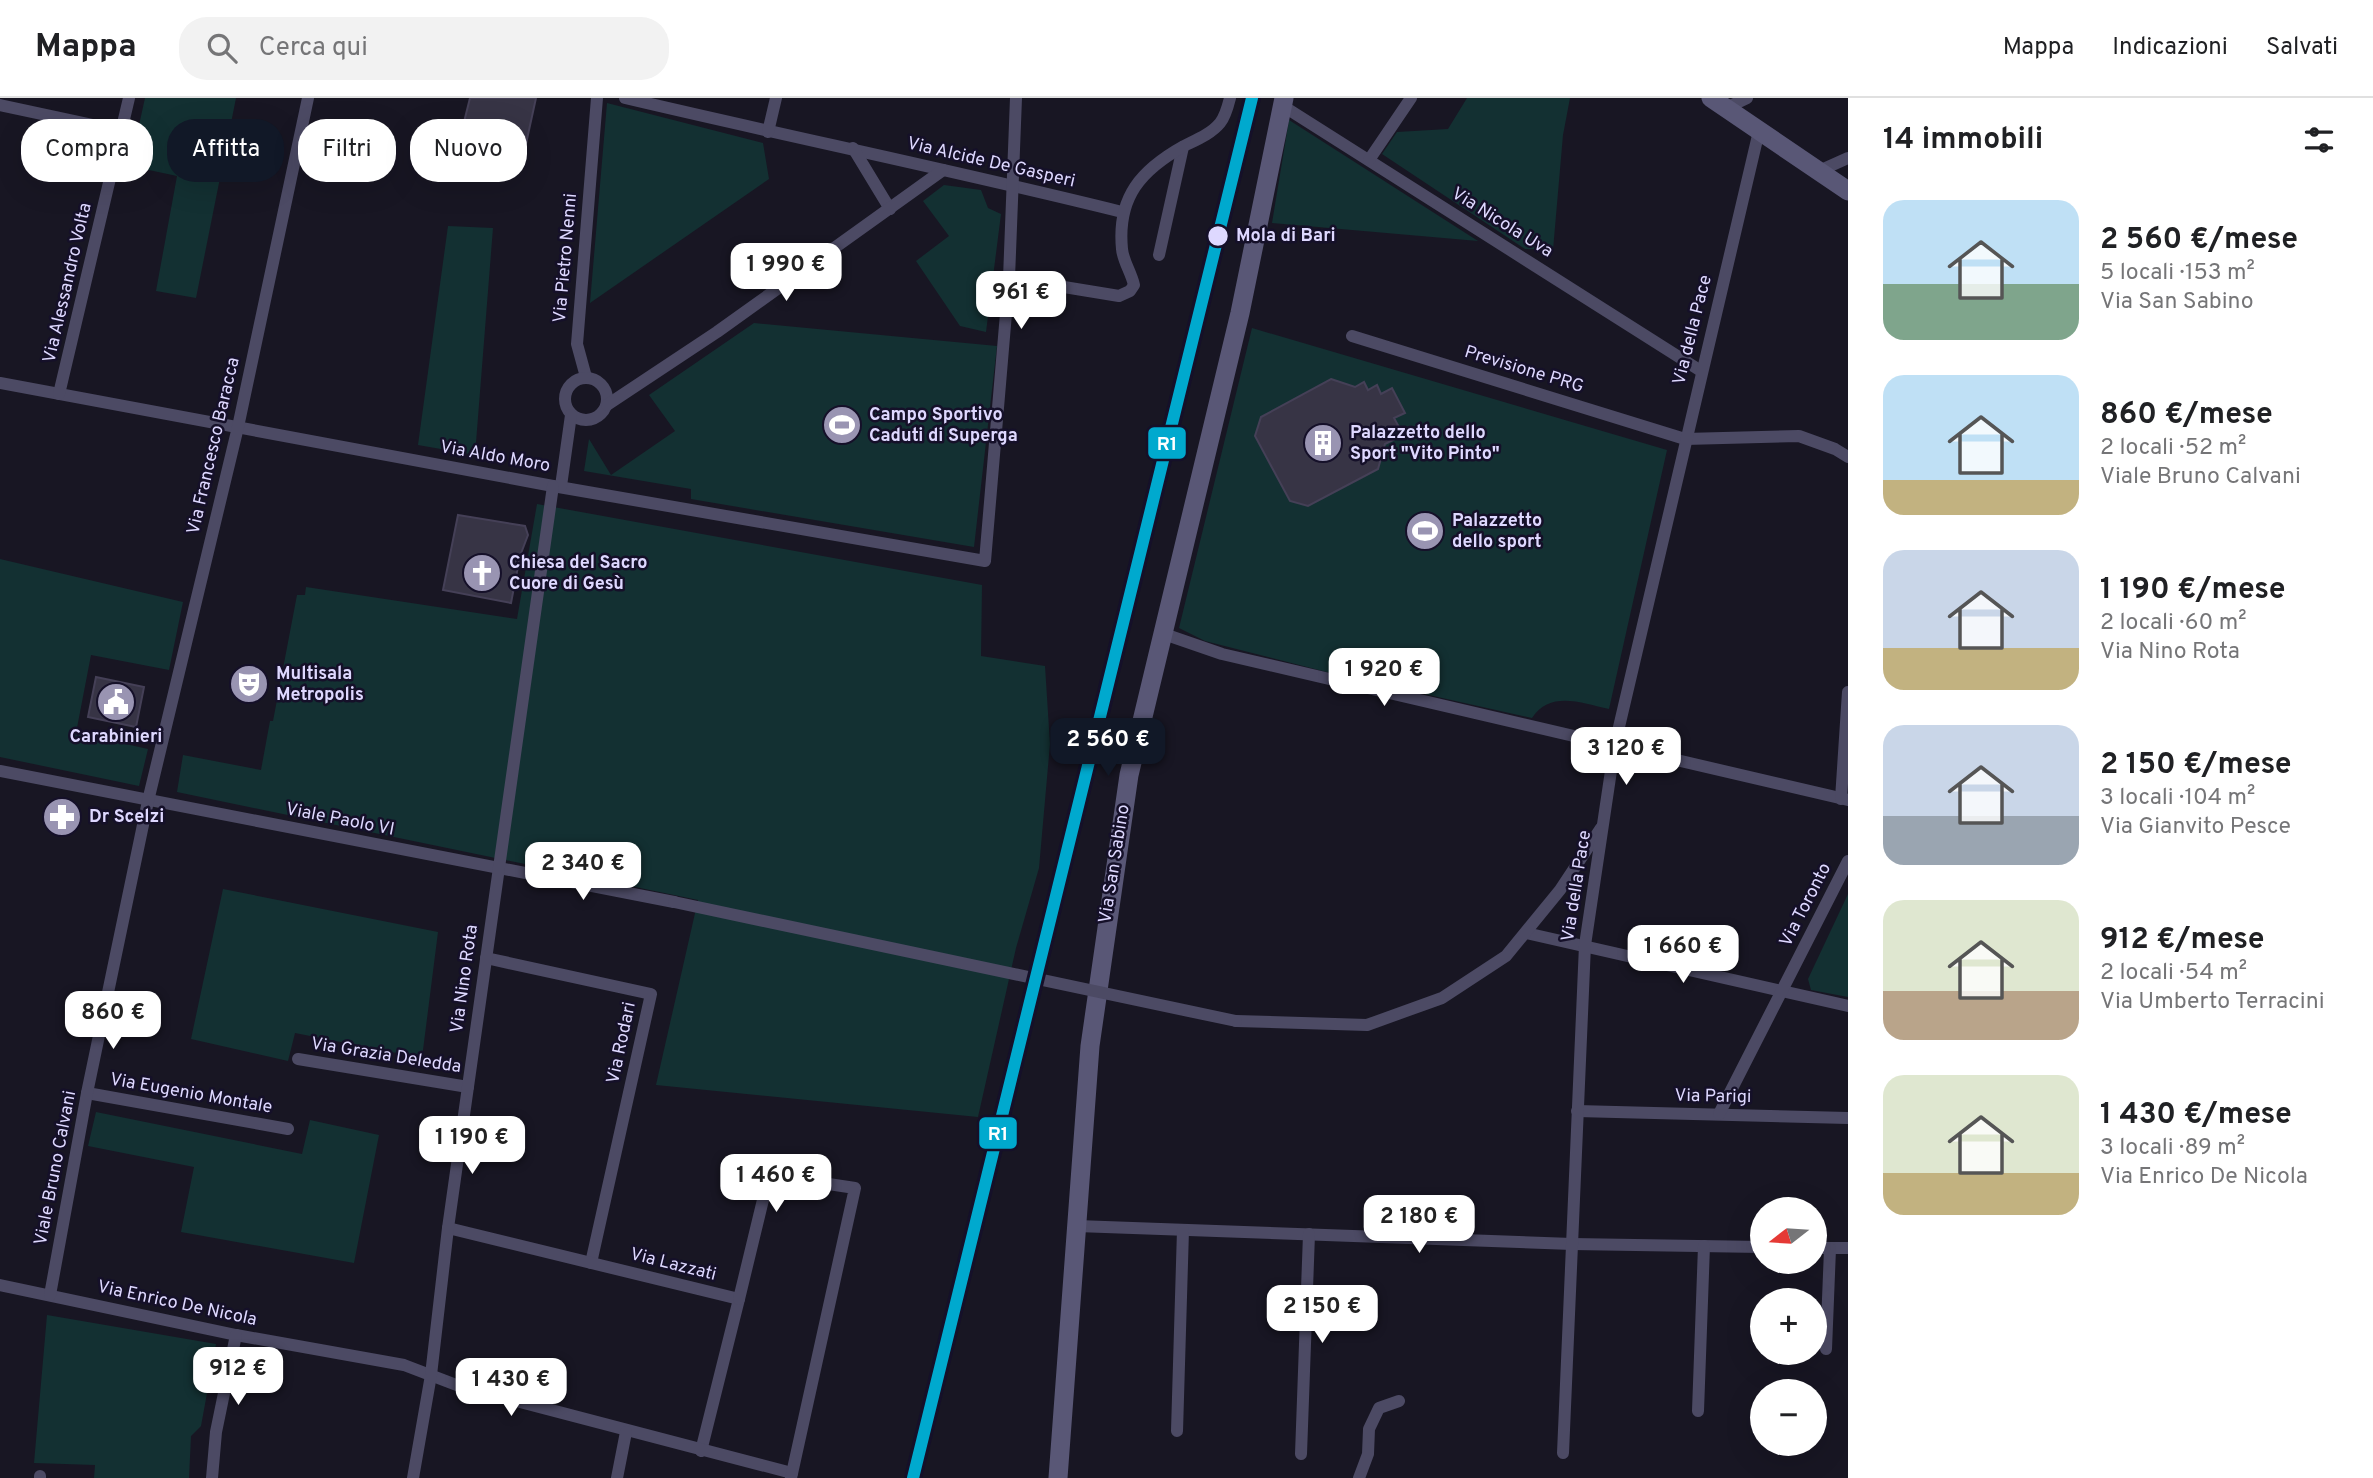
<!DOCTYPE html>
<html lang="it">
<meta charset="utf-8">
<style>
:root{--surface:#fff;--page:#f2f2f2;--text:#202124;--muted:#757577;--line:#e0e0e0;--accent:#111827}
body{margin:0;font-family:Overpass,sans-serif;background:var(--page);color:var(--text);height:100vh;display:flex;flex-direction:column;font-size:26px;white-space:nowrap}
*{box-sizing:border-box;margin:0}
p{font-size:23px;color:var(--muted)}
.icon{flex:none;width:38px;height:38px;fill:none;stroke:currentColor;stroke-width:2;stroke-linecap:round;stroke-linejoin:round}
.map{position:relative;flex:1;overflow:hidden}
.side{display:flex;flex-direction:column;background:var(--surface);width:525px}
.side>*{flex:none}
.guide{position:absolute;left:21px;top:21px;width:665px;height:63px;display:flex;gap:14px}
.needle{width:46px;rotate:253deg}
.controls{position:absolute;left:1750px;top:1099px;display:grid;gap:14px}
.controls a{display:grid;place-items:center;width:77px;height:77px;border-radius:50%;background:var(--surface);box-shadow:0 7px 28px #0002;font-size:35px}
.price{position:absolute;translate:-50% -60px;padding:0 16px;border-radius:14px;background:#fff;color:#222;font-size:23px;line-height:46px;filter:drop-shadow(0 2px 4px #0008)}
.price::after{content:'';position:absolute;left:50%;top:42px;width:21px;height:16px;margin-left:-10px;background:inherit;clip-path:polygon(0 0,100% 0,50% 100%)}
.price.active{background:var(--accent);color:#fff}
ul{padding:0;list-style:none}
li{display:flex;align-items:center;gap:21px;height:175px;padding:0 35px}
li span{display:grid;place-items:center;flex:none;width:196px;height:140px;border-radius:21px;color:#555}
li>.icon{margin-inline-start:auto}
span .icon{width:84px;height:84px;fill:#fffc;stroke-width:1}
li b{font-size:30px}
h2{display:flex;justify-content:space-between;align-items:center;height:84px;padding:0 35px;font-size:30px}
.tag{padding:0 24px;border-radius:28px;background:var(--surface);box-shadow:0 7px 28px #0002;font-size:24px;line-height:63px}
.tag.active{background:var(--accent);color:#fff}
header{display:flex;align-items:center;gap:42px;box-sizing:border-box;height:98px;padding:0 35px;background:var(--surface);border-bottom:2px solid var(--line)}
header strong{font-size:33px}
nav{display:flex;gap:38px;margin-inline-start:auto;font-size:24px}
.search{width:490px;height:63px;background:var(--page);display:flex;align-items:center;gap:18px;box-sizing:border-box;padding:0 24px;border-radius:28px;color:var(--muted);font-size:26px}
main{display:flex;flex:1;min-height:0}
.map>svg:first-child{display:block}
.green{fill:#133032}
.building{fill:#373445;stroke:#454057;stroke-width:2}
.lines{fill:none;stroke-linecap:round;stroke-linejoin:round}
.street{stroke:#4c4a64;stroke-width:12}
.secondary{stroke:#595776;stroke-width:19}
.street-bridge{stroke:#4c4a64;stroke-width:12}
.rail-1-casing{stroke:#151029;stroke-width:18}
.rail-1{stroke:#00a9ce;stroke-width:12}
.stop-dot{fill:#ded8ff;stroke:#151029;stroke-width:2.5}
.labels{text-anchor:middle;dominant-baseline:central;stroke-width:5;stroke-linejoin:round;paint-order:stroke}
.street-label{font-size:18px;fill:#ded8ff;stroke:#151029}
.stop-label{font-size:18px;font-weight:bold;fill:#ded8ff;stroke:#151029;text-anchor:start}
.poi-label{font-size:18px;font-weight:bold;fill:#ded8ff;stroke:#151029;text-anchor:start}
.line-badge{stroke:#151029;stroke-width:2.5}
.badge-label{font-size:19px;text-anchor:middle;font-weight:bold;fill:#fff}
</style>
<header>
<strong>Mappa</strong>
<div class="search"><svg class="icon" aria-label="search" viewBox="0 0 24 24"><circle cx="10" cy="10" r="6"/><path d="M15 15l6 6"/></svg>Cerca qui</div>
<nav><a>Mappa</a><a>Indicazioni</a><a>Salvati</a></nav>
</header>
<main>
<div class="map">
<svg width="1848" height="1380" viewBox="0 0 1848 1380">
<rect width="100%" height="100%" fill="#181623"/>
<g class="green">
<polygon points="145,0 236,0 196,200 156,193 177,78 130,68"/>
<polygon points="1467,0 1570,0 1563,37 1553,152 1525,151 1382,56 1397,34 1448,31"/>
<polygon points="607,5 763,45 769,81 590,205"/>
<polygon points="1289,22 1478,143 1272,125"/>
<polygon points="944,87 981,92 988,110 1001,116 986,234 960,228 916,163 949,138 923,103"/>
<polygon points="448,128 493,130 475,357 418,347"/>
<polygon points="754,225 997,248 974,449 691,401 691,391 584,373 589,341 611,377 675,333 649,297"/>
<path d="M1252 230 1667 352 1609 611C1582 605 1550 592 1532 620L1362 582 1360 578 1350 580 1205 543 1179 530Z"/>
<polygon points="537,406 982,487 981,558 1045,568 1050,646 1039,770 1016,850 978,1019 656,987 698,802 177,694 183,657 261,672 270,623 273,623 297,497 305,497 306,489 517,521"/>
<polygon points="0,461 183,504 169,572 91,557 76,635 148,651 139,688 0,659"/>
<polygon points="223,791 438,834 422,960 295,935 288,963 191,941"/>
<polygon points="1848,796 1848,899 1811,892 1808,881"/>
<polygon points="96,1014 302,1056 310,1022 379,1037 354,1165 181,1134 194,1069 88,1048"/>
<polygon points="47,1217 216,1246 201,1328 191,1338 189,1380 94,1380 95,1367 34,1365"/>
</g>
<g class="building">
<polygon points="470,0 536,0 524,55 460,40"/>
<polygon points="1331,281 1355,289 1364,284 1368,292 1377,287 1381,296 1392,290 1405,315 1394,320 1399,329 1391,333 1395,341 1385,346 1378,371 1308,408 1290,403 1255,338 1261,319"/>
<polygon points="458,417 525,428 528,437 520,458 511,505 443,492"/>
<polygon points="96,579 144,589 136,629 88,619"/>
</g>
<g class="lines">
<g class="street">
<path d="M625 0C790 39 957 73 1122 114"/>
<polyline points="0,7 121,33"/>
<polyline points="1283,8 1701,273"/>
<polyline points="1726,10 1747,0"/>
<polyline points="768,34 776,0"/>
<polyline points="853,50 890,111"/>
<polyline points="1369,62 1411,0"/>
<polyline points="1819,73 1848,60"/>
<polyline points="1159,157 1183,49"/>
<path d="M1009 180 1119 198 1130 193 1134 187C1131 174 1123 163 1122 151 1117 99 1141 72 1184 48 1196 42 1211 36 1220 25 1225 19 1228 8 1230 0"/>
<polyline points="1352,238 1685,341 1799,338 1835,351 1848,359"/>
<polyline points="586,279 577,246 597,0"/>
<circle cx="586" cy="301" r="21"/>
<polyline points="0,285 553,388 985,463 1009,180 1016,0"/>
<polyline points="59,296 129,0"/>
<polyline points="607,307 717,234 943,72"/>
<polyline points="561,388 571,317"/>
<polyline points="1164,536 1222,556 1848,702"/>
<polyline points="0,673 674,804"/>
<polyline points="1841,701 1848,594"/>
<polyline points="1526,835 1848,908"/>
<polyline points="486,860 651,896 591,1165"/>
<polyline points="1236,923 1367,927 1442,900 1506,858 1560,792 1601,730"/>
<polyline points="298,961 468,989"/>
<polyline points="87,995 288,1031"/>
<polyline points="1577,1013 1848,1020"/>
<polyline points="1719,1016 1848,763"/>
<polyline points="1077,1128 1572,1146 1762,1149"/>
<polyline points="448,1130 739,1201 701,1353"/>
<polyline points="1815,1150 1848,1150"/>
<polyline points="0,1187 236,1237 404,1267 459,1288 792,1375"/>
<polyline points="50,1197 87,995 148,703 238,329 308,0"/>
<polyline points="739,1201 769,1077 855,1090 791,1380"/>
<polyline points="1826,1251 1830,1151"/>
<polyline points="1698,1313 1704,1148"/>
<polyline points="1177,1333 1183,1132"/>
<polyline points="1563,1355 1585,847 1615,646 1759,33"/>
<polyline points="1301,1356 1309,1136"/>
<polyline points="40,1380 40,1378"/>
<polyline points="212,1380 216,1334 236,1237"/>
<polyline points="413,1380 431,1277 448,1130 553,388"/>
<polyline points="617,1380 626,1334"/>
<polyline points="1359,1380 1368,1356 1369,1331 1379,1310 1399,1303"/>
</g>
<g class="secondary">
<polyline points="1711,0 1848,93"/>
<polyline points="1058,1380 1090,948 1129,677 1240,215 1284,0"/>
</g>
<polyline class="street-bridge" points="674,804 1236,923"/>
<defs>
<polyline id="rail-1" points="913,1380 1252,0"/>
</defs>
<use href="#rail-1" class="rail-1-casing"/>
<use href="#rail-1" class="rail-1"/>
</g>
<defs>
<symbol id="stadium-disc" viewBox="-11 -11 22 22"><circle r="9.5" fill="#9994b2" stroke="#151029"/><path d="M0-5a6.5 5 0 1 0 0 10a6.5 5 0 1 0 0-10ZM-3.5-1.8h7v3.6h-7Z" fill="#fff"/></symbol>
<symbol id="building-disc" viewBox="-11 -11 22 22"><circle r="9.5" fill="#9994b2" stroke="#151029"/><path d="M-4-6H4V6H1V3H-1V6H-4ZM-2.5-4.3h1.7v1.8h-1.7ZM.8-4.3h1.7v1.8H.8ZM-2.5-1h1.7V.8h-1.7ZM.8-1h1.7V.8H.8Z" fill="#fff"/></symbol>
<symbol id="church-disc" viewBox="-11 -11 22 22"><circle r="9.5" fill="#9994b2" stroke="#151029"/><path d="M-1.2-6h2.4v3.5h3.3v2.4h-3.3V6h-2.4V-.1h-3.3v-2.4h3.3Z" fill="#fff"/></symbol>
<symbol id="theatre-disc" viewBox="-11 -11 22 22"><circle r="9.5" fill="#9994b2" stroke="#151029"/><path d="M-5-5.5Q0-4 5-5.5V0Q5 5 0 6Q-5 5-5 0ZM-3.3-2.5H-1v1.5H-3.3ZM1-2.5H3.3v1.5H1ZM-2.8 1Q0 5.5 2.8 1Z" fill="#fff"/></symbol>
<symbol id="civic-disc" viewBox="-11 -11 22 22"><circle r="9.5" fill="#9994b2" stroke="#151029"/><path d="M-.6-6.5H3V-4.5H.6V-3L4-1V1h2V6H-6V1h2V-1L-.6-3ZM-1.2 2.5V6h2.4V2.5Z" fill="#fff"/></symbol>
<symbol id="pharmacy-disc" viewBox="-11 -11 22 22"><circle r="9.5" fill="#9994b2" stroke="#151029"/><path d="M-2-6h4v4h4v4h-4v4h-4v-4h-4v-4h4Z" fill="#fff"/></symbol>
</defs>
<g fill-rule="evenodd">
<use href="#stadium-disc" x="820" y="305" width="44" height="44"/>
<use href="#building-disc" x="1301" y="323" width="44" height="44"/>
<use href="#stadium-disc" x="1403" y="411" width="44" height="44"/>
<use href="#church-disc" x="460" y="453" width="44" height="44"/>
<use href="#theatre-disc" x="227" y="564" width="44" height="44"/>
<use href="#civic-disc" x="94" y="582" width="44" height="44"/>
<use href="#pharmacy-disc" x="40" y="697" width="44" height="44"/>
</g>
<circle class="stop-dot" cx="1218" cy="138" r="11"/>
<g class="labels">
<g class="street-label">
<text transform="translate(991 65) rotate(13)">Via Alcide De Gasperi</text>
<text transform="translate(1502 125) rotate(32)">Via Nicola Uva</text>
<text transform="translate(566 160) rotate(-85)">Via Pietro Nenni</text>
<text transform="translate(68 185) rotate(-77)">Via Alessandro Volta</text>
<text transform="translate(1693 232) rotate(-76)">Via della Pace</text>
<text transform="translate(1524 272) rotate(17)">Previsione PRG</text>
<text transform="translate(214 348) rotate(-77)">Via Francesco Baracca</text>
<text transform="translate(495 359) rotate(10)">Via Aldo Moro</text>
<text transform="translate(340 722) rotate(11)">Viale Paolo VI</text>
<text transform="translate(1115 766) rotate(-81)">Via San Sabino</text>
<text transform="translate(1577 788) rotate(-81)">Via della Pace</text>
<text transform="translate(1806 807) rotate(-63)">Via Toronto</text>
<text transform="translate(465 881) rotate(-82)">Via Nino Rota</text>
<text transform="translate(622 945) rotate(-78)">Via Rodari</text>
<text transform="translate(386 958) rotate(9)">Via Grazia Deledda</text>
<text transform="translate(191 996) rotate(10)">Via Eugenio Montale</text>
<text transform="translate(1713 999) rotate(1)">Via Parigi</text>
<text transform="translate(56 1070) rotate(-79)">Viale Bruno Calvani</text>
<text transform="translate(673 1167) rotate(14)">Via Lazzati</text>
<text transform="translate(177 1206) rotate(12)">Via Enrico De Nicola</text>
</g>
<g class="stop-label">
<text x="1236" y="138">Mola di Bari</text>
</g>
<g class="poi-label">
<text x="869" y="317">Campo Sportivo<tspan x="869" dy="21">Caduti di Superga</tspan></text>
<text x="1350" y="335">Palazzetto dello<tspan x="1350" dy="21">Sport "Vito Pinto"</tspan></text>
<text x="1452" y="423">Palazzetto<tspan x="1452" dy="21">dello sport</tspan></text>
<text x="509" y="465">Chiesa del Sacro<tspan x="509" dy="21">Cuore di Gesù</tspan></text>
<text x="276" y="576">Multisala<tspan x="276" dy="21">Metropolis</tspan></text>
<text x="116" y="639" text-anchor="middle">Carabinieri</text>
<text x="89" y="719">Dr Scelzi</text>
</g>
</g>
<g class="line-badge">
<rect x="1147" y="328" width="40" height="34" rx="7" fill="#00a9ce"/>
<rect x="978" y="1018" width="40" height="34" rx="7" fill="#00a9ce"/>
</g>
<g class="badge-label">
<text x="1167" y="352">R1</text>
<text x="998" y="1042">R1</text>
</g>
</svg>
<div class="controls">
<a><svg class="needle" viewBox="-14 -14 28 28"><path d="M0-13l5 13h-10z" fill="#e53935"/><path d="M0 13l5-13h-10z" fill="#757577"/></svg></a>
<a>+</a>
<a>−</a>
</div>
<b class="price" style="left:786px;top:205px">1 990 €</b>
<b class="price" style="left:1021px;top:233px">961 €</b>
<b class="price" style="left:1384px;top:610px">1 920 €</b>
<b class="price active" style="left:1108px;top:680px">2 560 €</b>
<b class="price" style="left:1626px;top:689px">3 120 €</b>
<b class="price" style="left:583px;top:804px">2 340 €</b>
<b class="price" style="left:1683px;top:887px">1 660 €</b>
<b class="price" style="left:113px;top:953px">860 €</b>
<b class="price" style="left:472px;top:1078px">1 190 €</b>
<b class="price" style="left:776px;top:1116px">1 460 €</b>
<b class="price" style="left:1419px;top:1157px">2 180 €</b>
<b class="price" style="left:1322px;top:1247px">2 150 €</b>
<b class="price" style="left:238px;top:1309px">912 €</b>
<b class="price" style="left:511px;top:1320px">1 430 €</b>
<div class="guide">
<a class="tag">Compra</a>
<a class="tag active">Affitta</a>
<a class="tag">Filtri</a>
<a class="tag">Nuovo</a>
</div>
</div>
<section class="side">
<h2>14 immobili<svg class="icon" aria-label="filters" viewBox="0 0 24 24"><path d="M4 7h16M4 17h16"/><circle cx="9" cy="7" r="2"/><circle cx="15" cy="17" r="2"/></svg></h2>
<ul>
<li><span style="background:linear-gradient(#bfe0f5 60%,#7fa58c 0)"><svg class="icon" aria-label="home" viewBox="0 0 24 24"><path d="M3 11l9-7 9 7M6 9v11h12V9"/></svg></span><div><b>2 560 €/mese</b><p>5 locali · 153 m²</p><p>Via San Sabino</p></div></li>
<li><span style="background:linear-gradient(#bfe0f5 75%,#c2b280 0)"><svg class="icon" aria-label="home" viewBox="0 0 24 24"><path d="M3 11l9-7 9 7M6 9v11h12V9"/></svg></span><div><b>860 €/mese</b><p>2 locali · 52 m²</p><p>Viale Bruno Calvani</p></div></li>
<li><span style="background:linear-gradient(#c9d6e8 70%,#c2b280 0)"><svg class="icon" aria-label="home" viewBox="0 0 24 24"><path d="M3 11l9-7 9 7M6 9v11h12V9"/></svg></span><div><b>1 190 €/mese</b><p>2 locali · 60 m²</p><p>Via Nino Rota</p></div></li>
<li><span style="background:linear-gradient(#c9d6e8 65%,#9aa5b1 0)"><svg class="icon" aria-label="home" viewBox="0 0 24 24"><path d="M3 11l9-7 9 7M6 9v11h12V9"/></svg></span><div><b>2 150 €/mese</b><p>3 locali · 104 m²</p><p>Via Gianvito Pesce</p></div></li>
<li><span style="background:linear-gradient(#dfe7d0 65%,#b9a48a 0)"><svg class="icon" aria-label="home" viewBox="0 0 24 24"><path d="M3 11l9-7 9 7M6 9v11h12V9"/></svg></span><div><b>912 €/mese</b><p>2 locali · 54 m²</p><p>Via Umberto Terracini</p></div></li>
<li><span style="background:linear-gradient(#dfe7d0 70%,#c2b280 0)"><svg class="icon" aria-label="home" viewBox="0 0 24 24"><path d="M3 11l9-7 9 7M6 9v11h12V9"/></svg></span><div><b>1 430 €/mese</b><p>3 locali · 89 m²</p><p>Via Enrico De Nicola</p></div></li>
</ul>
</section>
</main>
